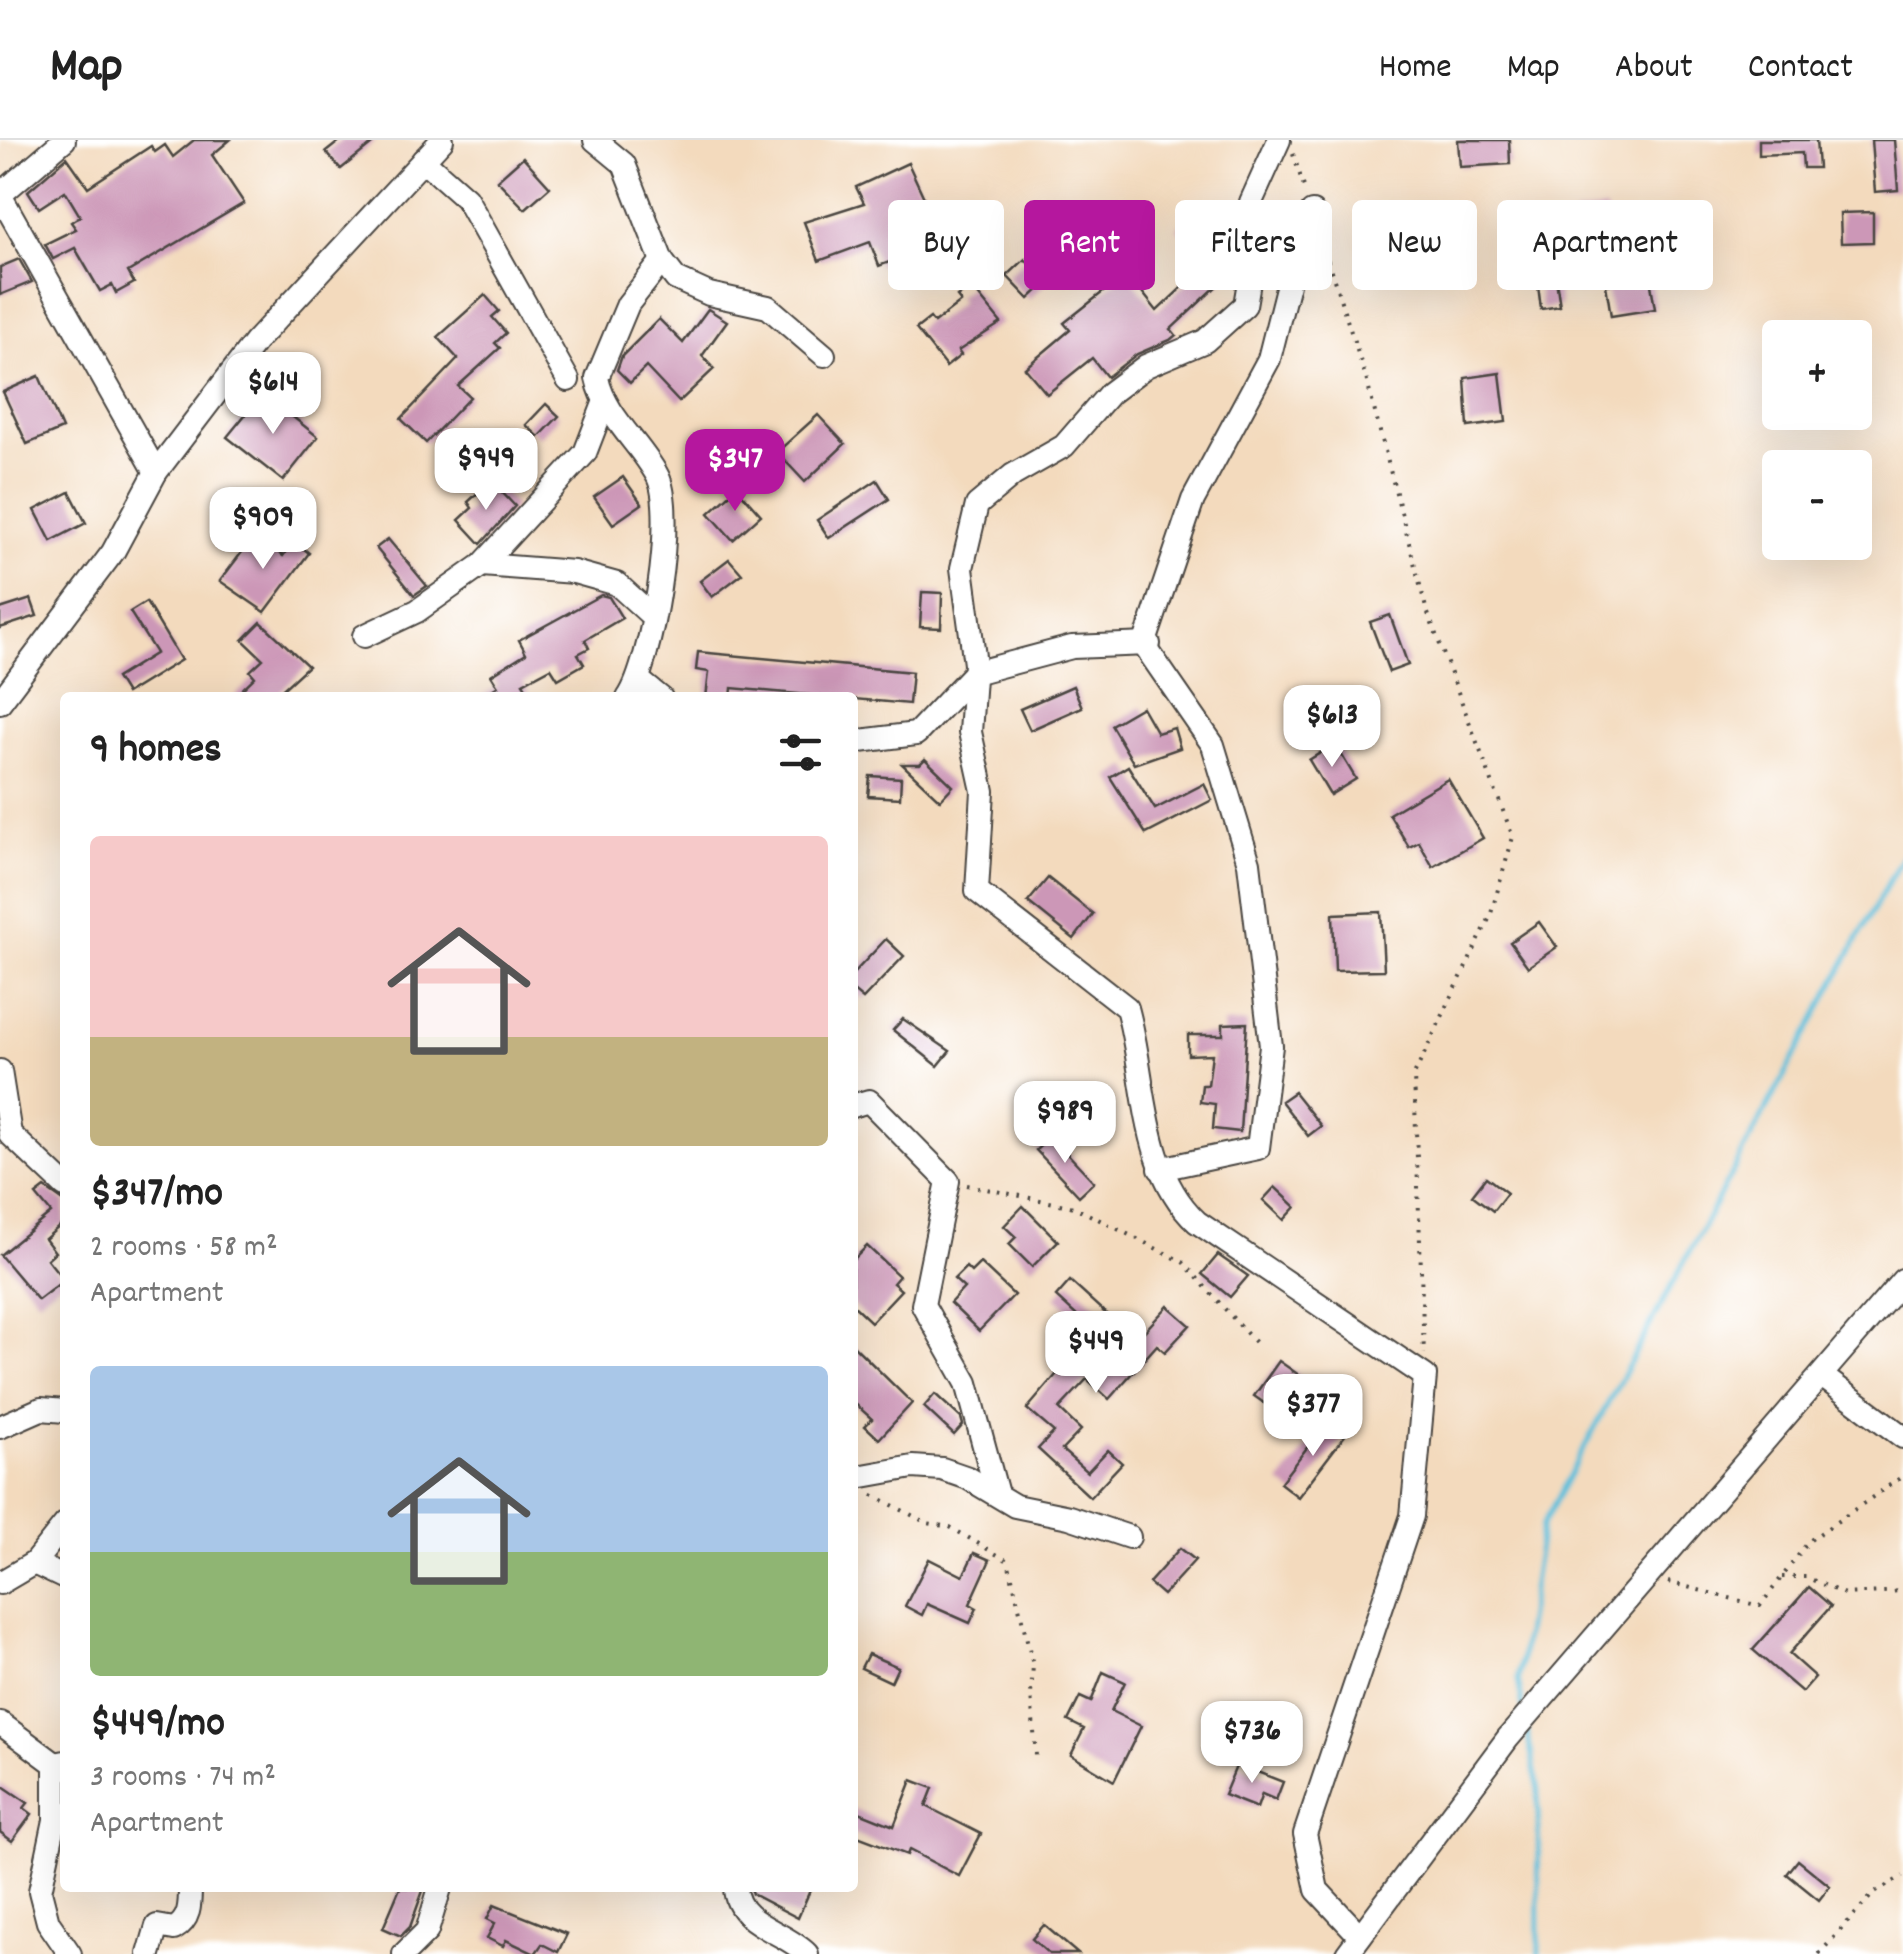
<!DOCTYPE html>
<meta charset="utf-8">
<style>
:root{--surface:#fff;--page:#f6f6f6;--text:#222;--muted:#767676;--line:#e0e0e0;--accent:#b5179e}
body{margin:0;font-family:Dekko,sans-serif;background:var(--page);color:var(--text);height:100vh;display:flex;flex-direction:column;font-size:38px;white-space:nowrap}
*{box-sizing:border-box;margin:0}
p{font-size:32px;color:var(--muted)}
.icon{flex:none;width:55px;height:55px;fill:none;stroke:currentColor;stroke-width:2;stroke-linecap:round;stroke-linejoin:round}
.map{position:relative;flex:1;overflow:hidden}
.panel{position:absolute;left:60px;top:552px;width:798px;height:1200px;display:flex;flex-direction:column;background:var(--surface);border-radius:10px;box-shadow:0 10px 40px #0002}
.panel>*{flex:none}
.top-card{position:absolute;left:888px;top:60px;width:865px;height:90px;display:flex;gap:20px}
.fabs{position:absolute;left:1762px;top:180px;display:grid;gap:20px}
.fabs a{display:grid;place-items:center;width:110px;height:110px;border-radius:10px;background:var(--surface);box-shadow:0 10px 40px #0002;font-size:50px}
.price{position:absolute;translate:-50% -85px;padding:0 22px;border-radius:20px;background:#fff;color:#222;font-size:32px;line-height:65px;filter:drop-shadow(0 2px 5px #0008)}
.price::after{content:'';position:absolute;left:50%;top:60px;width:30px;height:22px;margin-left:-15px;background:inherit;clip-path:polygon(0 0,100% 0,50% 100%)}
.price.active{background:var(--accent);color:#fff}
ul{padding:0;list-style:none}
li{display:grid;align-content:center;gap:20px;height:530px;padding:0 30px}
li span{display:grid;place-items:center;height:310px;border-radius:10px;color:#555}
li>.icon{margin-inline-start:auto}
span .icon{width:180px;height:180px;fill:#fffc;stroke-width:1}
li b{font-size:42px}
h2{display:flex;justify-content:space-between;align-items:center;height:120px;padding:0 30px;font-size:42px}
.pill{padding:0 35px;border-radius:10px;background:var(--surface);box-shadow:0 10px 40px #0002;font-size:35px;line-height:90px}
.pill.active{background:var(--accent);color:#fff}
header{display:flex;align-items:center;gap:60px;box-sizing:border-box;height:140px;padding:0 50px;background:var(--surface);border-bottom:2px solid var(--line)}
header strong{font-size:48px}
nav{display:flex;gap:55px;margin-inline-start:auto;font-size:35px}
.map>svg:first-child{display:block}
.lines{fill:none;stroke-linecap:round;stroke-linejoin:round}
.stream{stroke:#5dbfdb;stroke-width:5}
.building{fill:#cc97b7}
.street-casing{stroke:#494541;stroke-width:26}
.path{stroke:#494541;stroke-width:4;stroke-dasharray:2.5 8;stroke-linecap:butt}
.street{stroke:#fff;stroke-width:22}
</style>
<header>
<strong>Map</strong>
<nav><a>Home</a><a>Map</a><a>About</a><a>Contact</a></nav>
</header>
<div class="map">
<svg width="1903" height="1814" viewBox="0 0 1903 1814">
<rect width="100%" height="100%" fill="#fff"/>
<filter id="ink" filterUnits="userSpaceOnUse"><feTurbulence type="fractalNoise" baseFrequency=".01" numOctaves="2"/><feDisplacementMap in="SourceGraphic" scale="20" xChannelSelector="R" yChannelSelector="G"/><feConvolveMatrix kernelMatrix="1 2 1 2 8 2 1 2 1" color-interpolation-filters="sRGB"/></filter>
<filter id="wash" filterUnits="userSpaceOnUse"><feTurbulence type="fractalNoise" baseFrequency=".0048" numOctaves="4" result="noise"/><feDisplacementMap in="SourceGraphic" scale="40" xChannelSelector="R" yChannelSelector="G"/><feGaussianBlur stdDeviation="2.25" result="paint"/><feColorMatrix in="noise" values="0 0 0 0 0 0 0 0 0 0 0 0 0 0 0 0 0 1.4 0 .05"/><feComposite in="paint" operator="in"/></filter>
<g filter="url(#wash)">
<rect width="100%" height="100%" fill="#f3dabd"/>
<g class="lines">
<g class="stream">
<polyline points="1523,1569 1518,1539 1542,1386 1903,715"/>
<polyline points="1527,1590 1538,1648 1539,1814"/>
</g>
</g>
<g id="blocks">
<g class="building">
<polygon points="194,0 230,0 212,15 244,63 128,132 134,143 116,153 112,145 100,151 75,108 53,119 45,104 76,89 71,82 80,76 65,51 39,68 28,51 67,17 88,47 151,6 155,12 165,5 173,17"/>
<polygon points="341,0 377,0 341,29 326,12"/>
<polygon points="1458,0 1509,0 1510,24 1460,27"/>
<polygon points="1759,0 1816,0 1818,28 1803,28 1802,13 1759,15"/>
<polygon points="1871,0 1894,0 1898,50 1875,52"/>
<polygon points="523,17 550,47 525,69 497,40"/>
<polygon points="908,23 925,60 896,74 911,114 879,126 870,102 819,121 804,82 864,63 856,47"/>
<polygon points="1606,69 1608,87 1576,91 1573,74"/>
<polygon points="1194,72 1238,119 1236,128 1171,189 1176,195 1170,200 1137,214 1107,237 1092,218 1047,254 1025,228 1070,190 1064,183 1127,133 1157,171 1209,122 1177,88"/>
<polygon points="1873,72 1873,102 1841,103 1840,73"/>
<polygon points="1085,87 1095,98 1029,159 1007,136 1025,119 1033,129"/>
<polygon points="1462,90 1465,110 1407,119 1404,100"/>
<polygon points="19,119 32,142 0,155 0,127"/>
<polygon points="1553,120 1560,166 1541,169 1535,122"/>
<polygon points="1640,125 1642,134 1649,132 1655,169 1611,176 1606,145 1616,143 1614,129"/>
<polygon points="971,146 1001,183 958,211 961,215 946,227 916,189 930,178 934,183 961,162 957,157"/>
<polygon points="485,155 499,171 492,177 506,193 495,203 500,208 458,246 470,257 426,303 401,279 458,219 438,197"/>
<polygon points="708,169 727,181 702,216 714,229 679,262 646,227 630,243 617,230 622,216 659,179 683,203"/>
<polygon points="1500,233 1506,282 1468,287 1465,238"/>
<polygon points="39,236 62,289 27,304 3,252"/>
<polygon points="263,253 318,297 283,341 227,297"/>
<polygon points="546,264 559,276 539,297 526,285"/>
<polygon points="818,275 845,304 805,342 777,312"/>
<polygon points="623,337 642,364 613,384 594,357"/>
<polygon points="877,340 889,359 829,398 817,380"/>
<polygon points="496,346 515,366 481,404 459,380 472,368 468,362 481,350 486,355"/>
<polygon points="737,348 761,375 733,400 709,373"/>
<polygon points="70,352 86,383 51,401 35,370"/>
<polygon points="255,395 283,416 294,401 309,413 265,472 220,441"/>
<polygon points="388,399 427,446 414,455 376,408"/>
<polygon points="729,419 742,434 712,457 700,441"/>
<polygon points="922,452 942,453 941,488 920,487"/>
<polygon points="601,455 609,457 622,478 585,500 589,508 578,514 584,524 558,539 551,528 523,543 529,552 519,558 479,558 498,546 491,535 526,513 519,500"/>
<polygon points="31,459 37,476 0,488 0,469"/>
<polygon points="146,462 181,520 126,554 116,538 156,513 130,472"/>
<polygon points="1390,475 1408,525 1389,532 1370,482"/>
<polygon points="261,482 308,526 273,558 233,558 255,537 250,531 263,519 243,500"/>
<polygon points="698,512 912,532 909,564 732,548 731,558 706,558 709,532 696,530"/>
<polygon points="1073,546 1082,567 1030,590 1020,569"/>
<polygon points="1142,567 1157,593 1174,588 1180,608 1134,624 1111,585"/>
<polygon points="1335,604 1356,639 1330,655 1309,620"/>
<polygon points="925,619 953,646 940,660 902,624 920,624"/>
<polygon points="1128,626 1155,669 1204,644 1212,660 1146,694 1110,637"/>
<polygon points="870,636 901,638 900,658 868,656"/>
<polygon points="1448,639 1483,698 1433,727 1419,702 1409,707 1389,674"/>
<polygon points="1048,738 1093,774 1074,799 1028,762"/>
<polygon points="1381,772 1384,830 1335,831 1333,774"/>
<polygon points="1539,782 1557,807 1528,827 1510,802"/>
<polygon points="886,799 904,816 863,859 852,850 852,835"/>
<polygon points="903,879 950,911 938,926 893,890"/>
<polygon points="1247,883 1240,992 1213,989 1215,964 1200,962 1202,945 1208,945 1212,914 1188,915 1188,895 1223,895 1223,884"/>
<polygon points="1294,952 1321,986 1308,996 1281,961"/>
<polygon points="1051,996 1094,1042 1079,1056 1036,1010"/>
<polygon points="1486,1037 1507,1053 1493,1071 1472,1055"/>
<polygon points="1275,1047 1296,1067 1284,1080 1263,1060"/>
<polygon points="45,1048 65,1062 65,1090 61,1085 45,1099 55,1112 47,1119 64,1140 38,1160 0,1115 51,1073 36,1055"/>
<polygon points="1023,1066 1058,1101 1032,1127 1009,1104 1016,1097 1004,1086"/>
<polygon points="867,1106 899,1136 893,1143 901,1150 871,1182 852,1164 852,1121"/>
<polygon points="1218,1115 1248,1136 1230,1157 1202,1134"/>
<polygon points="980,1123 1014,1155 979,1191 950,1163 964,1148 954,1139 966,1127 971,1132"/>
<polygon points="1070,1141 1114,1181 1100,1197 1056,1157"/>
<polygon points="1168,1166 1190,1185 1165,1212 1157,1205 1109,1259 1087,1239 1059,1269 1081,1290 1062,1310 1087,1332 1108,1310 1122,1323 1090,1357 1038,1309 1054,1292 1027,1269 1085,1201 1112,1226"/>
<polygon points="852,1204 912,1263 879,1299 865,1286 872,1279 852,1261"/>
<polygon points="1279,1221 1299,1235 1274,1270 1254,1256"/>
<polygon points="935,1254 961,1278 963,1285 954,1295 924,1267"/>
<polygon points="1328,1280 1346,1294 1298,1357 1280,1343"/>
<polygon points="1180,1408 1195,1420 1163,1455 1149,1443"/>
<polygon points="974,1413 990,1420 970,1464 977,1468 970,1483 927,1464 922,1475 905,1466 929,1419 963,1436"/>
<polygon points="1809,1447 1831,1466 1789,1514 1815,1537 1802,1552 1753,1510"/>
<polygon points="868,1514 898,1527 891,1542 861,1528"/>
<polygon points="1103,1532 1125,1542 1111,1571 1141,1586 1114,1641 1071,1615 1084,1589 1068,1581 1080,1557 1091,1562"/>
<polygon points="1237,1624 1283,1642 1276,1660 1262,1654 1257,1668 1224,1655"/>
<polygon points="912,1640 933,1648 926,1666 981,1694 959,1736 909,1710 907,1715 852,1694 852,1669 894,1686"/>
<polygon points="0,1644 28,1663 24,1668 32,1674 12,1701 0,1692"/>
<polygon points="1798,1720 1830,1746 1819,1760 1787,1734"/>
<polygon points="400,1748 424,1748 410,1787 401,1796 383,1788"/>
<polygon points="750,1748 811,1748 798,1778 752,1754"/>
<polygon points="494,1765 567,1794 558,1812 542,1804 535,1814 506,1800 503,1806 487,1798 495,1783 487,1779"/>
<polygon points="1044,1785 1078,1814 1049,1814 1032,1799"/>
</g>
</g>
</g>
<g filter="url(#ink)">
<use href="#blocks" fill-opacity="0" stroke="#494541" stroke-width="2.5"/>
<g class="lines">
<defs>
<g id="street">
<polyline points="595,0 624,24 662,121 676,139 709,154 768,167 824,215"/>
<path d="M1279 0 1251 62 1254 113 1245 165 1205 201 1146 226 1110 253 1064 306 1013 335 977 365 962 428 975 524 970 592 983 651 977 751 1127 868C1147 939 1140 1029 1197 1082L1425 1236 1412 1376 1305 1694 1317 1750 1360 1796"/>
<polyline points="423,20 466,58 568,240"/>
<polyline points="0,55 156,332"/>
<polyline points="0,55 64,0"/>
<polyline points="482,425 574,432 617,444 651,475"/>
<polyline points="364,496 417,471 482,425 585,313 605,261"/>
<polyline points="640,541 661,558"/>
<path d="M628 558C651 526 678 371 657 335 639 302 605 276 597 238L628 164 662 121"/>
<polyline points="0,562 113,412 156,332 255,202 442,0"/>
<polyline points="852,602 916,594 974,533 1072,507 1149,504"/>
<polyline points="0,931 10,994 65,1046"/>
<polyline points="852,966 869,961 948,1041 923,1165 967,1243 997,1354"/>
<polyline points="1160,1029 1258,1008 1271,906 1249,723 1213,605 1144,505 1193,360 1269,219 1300,96 1312,72"/>
<polyline points="1822,1236 1903,1297"/>
<polyline points="0,1287 41,1269 65,1271"/>
<polyline points="852,1338 913,1327 942,1329 968,1338 1015,1366 1069,1377 1129,1397"/>
<polyline points="34,1423 65,1438"/>
<polyline points="0,1443 34,1423 65,1384"/>
<polyline points="0,1583 55,1624 65,1622"/>
<polyline points="55,1624 55,1680 40,1751 48,1782 70,1814"/>
<path d="M735 1748C737 1785 785 1791 807 1814"/>
<path d="M149 1814 157 1786 174 1789C190 1780 190 1765 190 1748"/>
<polyline points="404,1814 427,1791 440,1748"/>
<polyline points="1347,1814 1508,1598 1903,1140"/>
</g>
</defs>
<use href="#street" class="street-casing"/>
<g class="path">
<polyline points="1293,14 1306,53"/>
<polyline points="1321,100 1366,238 1426,468 1513,697 1490,777 1414,935 1424,1214"/>
<polyline points="967,1045 1074,1067 1183,1122 1258,1206"/>
<polyline points="873,1355 927,1383 950,1387 1008,1421 1033,1525 1031,1555 1036,1616"/>
<polyline points="1782,1437 1806,1437 1844,1454 1903,1451"/>
<polyline points="1668,1442 1760,1466 1809,1401 1903,1336"/>
<polyline points="1819,1814 1873,1754 1903,1736"/>
</g>
<use href="#street" class="street"/>
</g>
</g>
</svg>
<div class="fabs">
<a>+</a>
<a>−</a>
</div>
<b class="price" style="left:273px;top:297px">$614</b>
<b class="price" style="left:486px;top:373px">$949</b>
<b class="price active" style="left:735px;top:374px">$347</b>
<b class="price" style="left:263px;top:432px">$909</b>
<b class="price" style="left:1332px;top:630px">$613</b>
<b class="price" style="left:1065px;top:1026px">$989</b>
<b class="price" style="left:1096px;top:1256px">$449</b>
<b class="price" style="left:1313px;top:1319px">$377</b>
<b class="price" style="left:1252px;top:1646px">$736</b>
<div class="top-card">
<a class="pill">Buy</a>
<a class="pill active">Rent</a>
<a class="pill">Filters</a>
<a class="pill">New</a>
<a class="pill">Apartment</a>
</div>
<section class="panel">
<h2>9 homes<svg class="icon" aria-label="filters" viewBox="0 0 24 24"><path d="M4 7h16M4 17h16"/><circle cx="9" cy="7" r="2"/><circle cx="15" cy="17" r="2"/></svg></h2>
<ul>
<li><span style="background:linear-gradient(#f6c9c9 65%,#c2b280 0)"><svg class="icon" aria-label="home" viewBox="0 0 24 24"><path d="M3 11l9-7 9 7M6 9v11h12V9"/></svg></span><div><b>$347/mo</b><p>2 rooms · 58 m²</p><p>Apartment</p></div></li>
<li><span style="background:linear-gradient(#a9c7e8 60%,#8fb573 0)"><svg class="icon" aria-label="home" viewBox="0 0 24 24"><path d="M3 11l9-7 9 7M6 9v11h12V9"/></svg></span><div><b>$449/mo</b><p>3 rooms · 74 m²</p><p>Apartment</p></div></li>
</ul>
</section>
</div>
